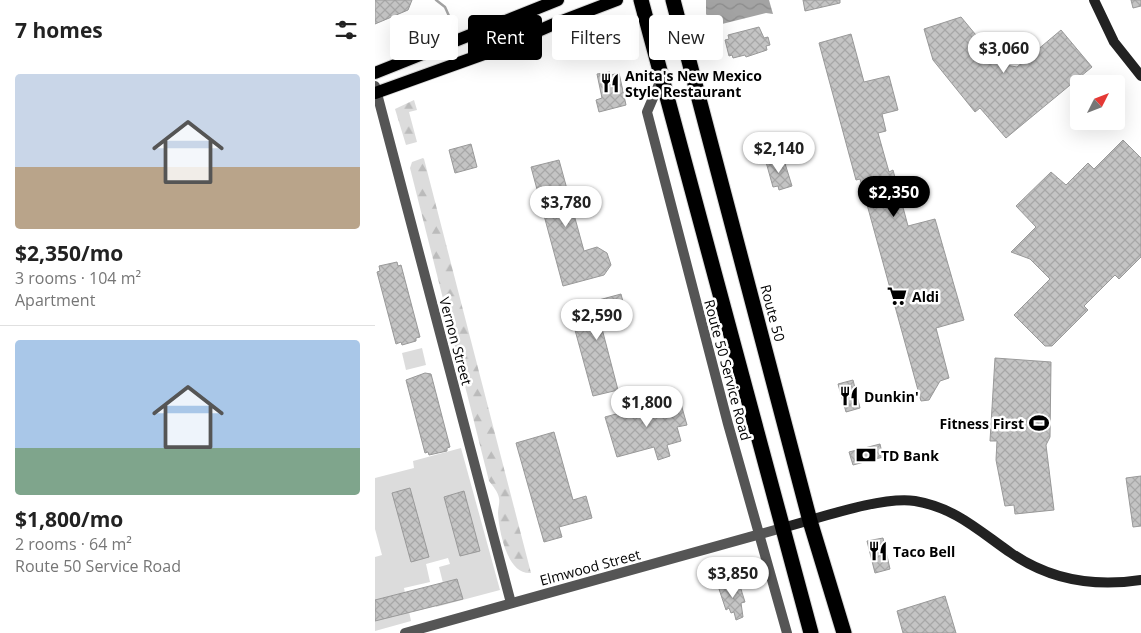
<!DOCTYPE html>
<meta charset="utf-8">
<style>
:root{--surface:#fff;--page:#f2f2f2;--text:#222;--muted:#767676;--line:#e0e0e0;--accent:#000}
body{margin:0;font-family:"Open Sans",sans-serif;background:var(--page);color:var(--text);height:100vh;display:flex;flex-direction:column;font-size:19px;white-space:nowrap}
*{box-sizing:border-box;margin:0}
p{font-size:16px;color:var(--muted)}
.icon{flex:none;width:28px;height:28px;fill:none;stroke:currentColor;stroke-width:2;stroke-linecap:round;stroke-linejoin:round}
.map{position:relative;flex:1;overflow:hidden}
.details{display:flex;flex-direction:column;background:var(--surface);width:375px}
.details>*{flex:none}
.banner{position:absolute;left:15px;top:15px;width:475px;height:45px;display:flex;gap:10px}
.needle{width:32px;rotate:48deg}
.fabs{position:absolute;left:695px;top:75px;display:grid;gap:10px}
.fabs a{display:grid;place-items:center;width:55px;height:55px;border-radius:5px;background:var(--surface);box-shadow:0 5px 20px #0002;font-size:25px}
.price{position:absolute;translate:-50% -42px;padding:0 11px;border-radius:18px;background:#fff;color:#222;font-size:16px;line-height:32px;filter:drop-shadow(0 1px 2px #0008)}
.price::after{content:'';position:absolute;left:50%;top:30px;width:15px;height:11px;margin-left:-8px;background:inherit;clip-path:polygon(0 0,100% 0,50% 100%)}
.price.current{background:var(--accent);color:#fff}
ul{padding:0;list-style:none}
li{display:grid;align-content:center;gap:10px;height:265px;padding:0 15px}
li+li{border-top:1px solid var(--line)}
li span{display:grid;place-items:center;height:155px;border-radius:5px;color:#555}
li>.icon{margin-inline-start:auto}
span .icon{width:90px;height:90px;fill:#fffc;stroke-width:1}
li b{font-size:21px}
h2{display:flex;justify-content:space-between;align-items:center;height:60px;padding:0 15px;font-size:21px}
.pill{padding:0 18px;border-radius:5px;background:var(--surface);box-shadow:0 5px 20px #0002;font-size:18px;line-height:45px}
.pill.current{background:var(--accent);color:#fff}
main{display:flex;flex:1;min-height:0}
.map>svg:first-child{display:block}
.grass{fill:#dcdcdc}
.forest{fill:url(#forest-firs)}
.water{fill:url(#water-waves)}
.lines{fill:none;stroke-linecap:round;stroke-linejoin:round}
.stream{stroke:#a3a3a3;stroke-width:2.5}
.building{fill:url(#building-cross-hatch);stroke:#999}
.primary-casing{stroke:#dbdbdb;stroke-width:14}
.highway-casing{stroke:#dbdbdb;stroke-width:17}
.street{stroke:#555;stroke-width:10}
.secondary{stroke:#222;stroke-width:10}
.primary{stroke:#000;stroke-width:12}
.highway{stroke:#000;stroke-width:15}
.labels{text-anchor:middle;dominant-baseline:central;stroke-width:5;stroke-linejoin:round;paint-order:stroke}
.poi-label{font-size:14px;font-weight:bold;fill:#000;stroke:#fff;text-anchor:start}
.street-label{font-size:14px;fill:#000;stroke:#fff}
</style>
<main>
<section class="details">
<h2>7 homes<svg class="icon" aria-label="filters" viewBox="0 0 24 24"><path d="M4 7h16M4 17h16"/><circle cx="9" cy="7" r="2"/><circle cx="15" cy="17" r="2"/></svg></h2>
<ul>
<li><span style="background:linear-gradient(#c9d6e8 60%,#b9a48a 0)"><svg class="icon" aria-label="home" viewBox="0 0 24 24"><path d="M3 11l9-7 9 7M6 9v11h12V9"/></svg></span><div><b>$2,350/mo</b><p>3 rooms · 104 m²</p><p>Apartment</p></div></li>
<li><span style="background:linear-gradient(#a9c7e8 70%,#7fa58c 0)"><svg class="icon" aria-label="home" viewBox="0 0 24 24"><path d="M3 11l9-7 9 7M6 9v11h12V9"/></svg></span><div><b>$1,800/mo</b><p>2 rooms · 64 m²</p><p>Route 50 Service Road</p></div></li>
</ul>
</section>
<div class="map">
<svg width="766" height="633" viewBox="0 0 766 633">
<defs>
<pattern id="forest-firs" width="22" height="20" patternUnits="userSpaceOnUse" patternTransform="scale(1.25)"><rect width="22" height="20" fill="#dcdcdc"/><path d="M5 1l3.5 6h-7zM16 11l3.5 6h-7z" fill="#bbb"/></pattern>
<pattern id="water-waves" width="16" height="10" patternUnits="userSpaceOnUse" patternTransform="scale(1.25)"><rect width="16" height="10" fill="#a3a3a3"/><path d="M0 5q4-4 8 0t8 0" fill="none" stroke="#8b8b8b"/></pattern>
<pattern id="building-cross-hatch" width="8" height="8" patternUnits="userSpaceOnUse" patternTransform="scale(1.25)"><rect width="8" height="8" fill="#c4c4c4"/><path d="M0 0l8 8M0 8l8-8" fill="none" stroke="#a7a7a7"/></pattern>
</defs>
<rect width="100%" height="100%" fill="#fff"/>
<g class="grass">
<polygon points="47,348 51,365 31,370 27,353"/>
<polygon points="86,448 125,590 61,607 58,591 69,587 64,567 75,564 73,558 51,564 55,582 29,588 36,621 0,631 0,557 7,555 0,529 0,478 39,468 38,461"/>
</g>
<g class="forest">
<polygon points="39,100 42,110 34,112 42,142 31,145 20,109"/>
<path d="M48 158 49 159 156 573C132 575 124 531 123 513 123 508 125 503 124 498 123 492 118 486 114 481L35 168 37 162Z"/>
</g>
<polygon class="water" points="331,0 394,0 398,14 391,13 347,24 342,32 331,14"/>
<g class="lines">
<polyline class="stream" points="61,0 70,7 74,16"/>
</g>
<g class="building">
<polygon points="0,0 37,0 33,10 0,24"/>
<polygon points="428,0 465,0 465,3 430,11"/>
<polygon points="756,0 766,0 766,6 758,8"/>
<polygon points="586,17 625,64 642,67 686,30 717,67 631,138 605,108 600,112 558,60 549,29"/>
<polygon points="384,27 389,38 393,37 395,45 391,46 392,50 371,57 370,55 358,58 357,55 354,56 350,40 354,39 353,35"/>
<polygon points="476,34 489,82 514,76 523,110 507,114 511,131 503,133 514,172 518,170 533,226 560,219 589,320 561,328 574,378 565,381 554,400 546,401 485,179 481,180 444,43"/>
<polygon points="235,72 236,75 244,73 251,105 224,112 221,100 227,98 222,74"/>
<polygon points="748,140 766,158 766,257 744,279 740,275 709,306 713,310 677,346 670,346 639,315 675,279 655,259 636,252 661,227 641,206 676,172 691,185 713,163 719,169"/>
<polygon points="96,144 102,167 80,173 74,150"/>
<polygon points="408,157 417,186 404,190 403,186 398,187 391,162"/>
<polygon points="184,160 209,251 222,247 232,253 236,265 229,275 188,286 156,167"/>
<polygon points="22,262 23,266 26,265 45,337 41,338 41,341 27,345 26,342 21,344 2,272 5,271 4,266"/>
<polygon points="246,294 251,314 225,321 243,390 218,396 194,308"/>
<polygon points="620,358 676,362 675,437 671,445 679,510 640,514 639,505 630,506 621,460 622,441 615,441"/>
<polygon points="50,373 56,374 75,447 72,448 72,451 54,455 53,452 50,453 31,380"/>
<polygon points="478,380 485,408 471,412 463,384"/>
<polygon points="304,397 312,425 302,427 306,441 292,445 295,456 283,460 279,447 242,457 230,417"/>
<polygon points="179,432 198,500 211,496 217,518 184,527 187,537 169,542 141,443"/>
<polygon points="505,444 508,457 478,465 474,452"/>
<polygon points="766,476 766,526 758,527 751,478"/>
<polygon points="35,488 54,557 36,562 17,493"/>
<polygon points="89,491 105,551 85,556 69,497"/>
<polygon points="508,538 515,569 500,573 492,541"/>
<polygon points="82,579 88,599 0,621 0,600"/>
<polygon points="358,581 360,587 365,586 370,602 366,603 368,617 361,620 359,612 356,613 354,608 351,610 344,589 347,588 346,585"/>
<polygon points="570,596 581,633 528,633 522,611"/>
</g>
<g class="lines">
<defs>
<g id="primary">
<polyline points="0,73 183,0"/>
<polyline points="0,93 120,50 179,24 242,0"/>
</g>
<g id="highway">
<polyline points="266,0 436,633"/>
<polyline points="298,0 435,521 469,633"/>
</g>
</defs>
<use href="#primary" class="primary-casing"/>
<use href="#highway" class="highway-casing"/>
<g class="street">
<polyline points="287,77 272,112 353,424 412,633"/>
<polyline points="0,86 136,603"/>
<polyline points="30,633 407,528"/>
</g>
<g class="secondary">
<polyline points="719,0 739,42 766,76"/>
<path d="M407 528C442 519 505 496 540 501 581 508 604 531 636 553 675 580 720 587 766 580"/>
</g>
<use href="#primary" class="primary"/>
<use href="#highway" class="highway"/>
</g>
<defs>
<symbol id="restaurant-bare" viewBox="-9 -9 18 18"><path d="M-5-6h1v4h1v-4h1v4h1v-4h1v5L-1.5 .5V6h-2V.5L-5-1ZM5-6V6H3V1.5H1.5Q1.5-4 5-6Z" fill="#000" stroke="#fff" stroke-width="2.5" paint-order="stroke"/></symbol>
<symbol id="supermarket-bare" viewBox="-9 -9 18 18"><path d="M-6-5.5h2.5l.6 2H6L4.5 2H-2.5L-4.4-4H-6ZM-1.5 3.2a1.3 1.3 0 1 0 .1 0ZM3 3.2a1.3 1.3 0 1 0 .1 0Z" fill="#000" stroke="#fff" stroke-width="2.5" paint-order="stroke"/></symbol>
<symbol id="stadium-bare" viewBox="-9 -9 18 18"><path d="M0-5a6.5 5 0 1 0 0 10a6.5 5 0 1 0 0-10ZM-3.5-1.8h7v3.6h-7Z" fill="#000" stroke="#fff" stroke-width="2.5" paint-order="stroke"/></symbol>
<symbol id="bank-bare" viewBox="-9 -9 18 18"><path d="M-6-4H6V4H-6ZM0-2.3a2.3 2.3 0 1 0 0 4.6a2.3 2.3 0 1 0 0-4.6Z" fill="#000" stroke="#fff" stroke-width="2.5" paint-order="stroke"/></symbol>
</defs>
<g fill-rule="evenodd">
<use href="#restaurant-bare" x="221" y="69" width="28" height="28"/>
<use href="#supermarket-bare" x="508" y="282" width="28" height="28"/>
<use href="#restaurant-bare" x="460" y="382" width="28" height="28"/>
<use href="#stadium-bare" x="650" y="409" width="28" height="28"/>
<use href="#bank-bare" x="477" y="441" width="28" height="28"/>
<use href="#restaurant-bare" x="489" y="537" width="28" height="28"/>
</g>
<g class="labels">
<g class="poi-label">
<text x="250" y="75">Anita's New Mexico<tspan x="250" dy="16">Style Restaurant</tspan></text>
<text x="537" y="296">Aldi</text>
<text x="489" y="396">Dunkin'</text>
<text x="649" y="423" text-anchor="end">Fitness First</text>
<text x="506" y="455">TD Bank</text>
<text x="518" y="551">Taco Bell</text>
</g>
<g class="street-label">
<text transform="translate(398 313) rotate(75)">Route 50</text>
<text transform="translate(81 341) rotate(75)">Vernon Street</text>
<text transform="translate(353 370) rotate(75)">Route 50 Service Road</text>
<text transform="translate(215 567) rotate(-15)">Elmwood Street</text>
</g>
</g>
</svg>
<div class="fabs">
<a><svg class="needle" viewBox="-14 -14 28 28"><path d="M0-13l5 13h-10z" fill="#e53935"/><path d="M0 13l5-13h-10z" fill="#767676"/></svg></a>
</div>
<b class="price" style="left:629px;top:74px">$3,060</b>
<b class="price" style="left:404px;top:174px">$2,140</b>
<b class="price current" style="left:519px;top:218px">$2,350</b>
<b class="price" style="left:191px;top:228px">$3,780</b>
<b class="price" style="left:222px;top:341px">$2,590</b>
<b class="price" style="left:272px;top:428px">$1,800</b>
<b class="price" style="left:358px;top:599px">$3,850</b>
<div class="banner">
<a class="pill">Buy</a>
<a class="pill current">Rent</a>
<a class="pill">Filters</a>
<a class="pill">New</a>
</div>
</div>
</main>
